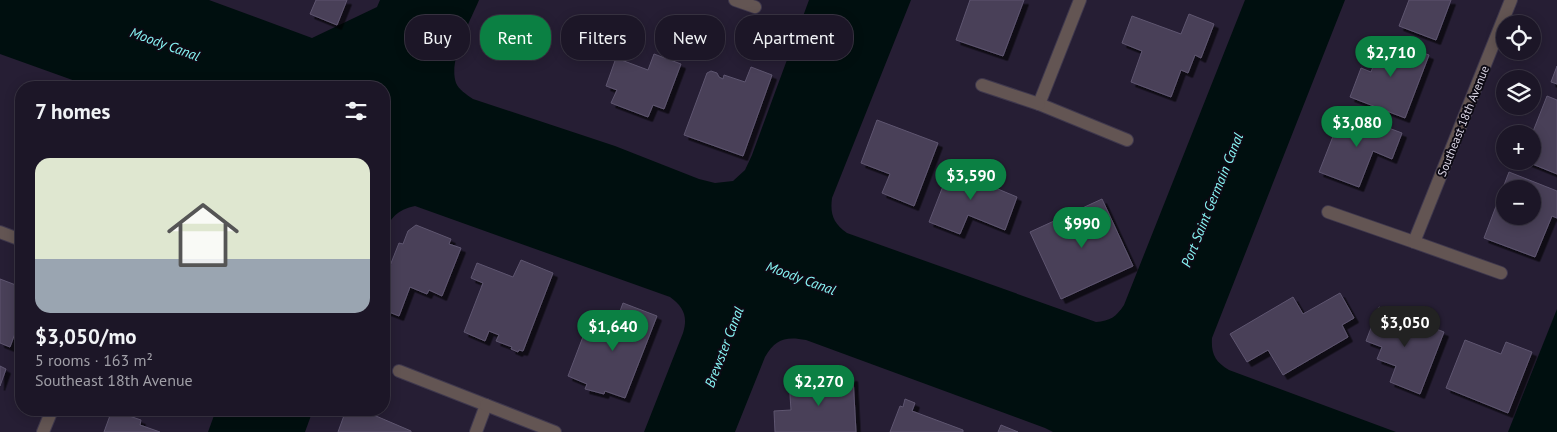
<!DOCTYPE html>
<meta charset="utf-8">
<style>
:root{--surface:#1c1627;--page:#292333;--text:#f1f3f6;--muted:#a09fa7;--line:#3a3544;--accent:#0b8043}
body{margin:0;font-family:"PT Sans",sans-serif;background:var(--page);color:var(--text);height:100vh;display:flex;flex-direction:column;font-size:19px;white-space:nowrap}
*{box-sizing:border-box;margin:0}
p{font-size:16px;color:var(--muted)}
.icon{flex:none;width:28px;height:28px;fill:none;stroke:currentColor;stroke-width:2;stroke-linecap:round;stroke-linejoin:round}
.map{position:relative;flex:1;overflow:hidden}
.side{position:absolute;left:15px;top:81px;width:375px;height:335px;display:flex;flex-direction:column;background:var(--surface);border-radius:20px;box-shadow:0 2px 12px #0003,0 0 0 1px var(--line)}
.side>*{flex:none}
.guide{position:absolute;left:405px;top:15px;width:475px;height:45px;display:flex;gap:10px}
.tools{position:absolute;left:1496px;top:15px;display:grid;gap:10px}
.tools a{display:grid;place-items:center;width:45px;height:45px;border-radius:50%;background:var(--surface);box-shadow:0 2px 12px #0003,0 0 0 1px var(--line);font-size:25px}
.price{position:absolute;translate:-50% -42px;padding:0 11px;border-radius:18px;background:var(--accent);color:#fff;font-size:16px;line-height:32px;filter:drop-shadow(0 1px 2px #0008)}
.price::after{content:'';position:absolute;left:50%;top:30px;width:15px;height:11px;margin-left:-8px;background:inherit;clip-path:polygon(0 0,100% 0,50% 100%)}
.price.current{background:#222;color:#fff}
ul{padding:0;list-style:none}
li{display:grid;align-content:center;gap:10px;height:265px;padding:0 20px}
li span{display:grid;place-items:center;height:155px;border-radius:15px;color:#555}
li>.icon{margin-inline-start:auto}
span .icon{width:90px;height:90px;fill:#fffc;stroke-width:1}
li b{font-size:21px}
h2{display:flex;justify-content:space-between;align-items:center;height:60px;padding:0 20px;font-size:21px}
.tag{padding:0 18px;border-radius:20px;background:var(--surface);box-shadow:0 2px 12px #0003,0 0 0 1px var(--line);font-size:18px;line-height:45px}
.tag.current{background:var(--accent);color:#fff}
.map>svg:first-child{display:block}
.water{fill:#000f0f}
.building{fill:#483f58;stroke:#5f5670;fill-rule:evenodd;filter:url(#shadow)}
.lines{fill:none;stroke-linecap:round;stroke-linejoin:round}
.minor-casing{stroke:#3f384d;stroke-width:14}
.minor{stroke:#635553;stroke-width:12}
.labels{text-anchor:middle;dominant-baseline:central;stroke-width:4;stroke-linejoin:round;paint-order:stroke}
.street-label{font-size:12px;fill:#dbd6e5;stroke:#0d0a14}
.water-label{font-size:14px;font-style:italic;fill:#88f6f6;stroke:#0d0a14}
</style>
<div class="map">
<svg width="1557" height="432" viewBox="0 0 1557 432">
<defs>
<filter id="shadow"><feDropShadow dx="4.5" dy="4.5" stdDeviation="0" flood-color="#0009"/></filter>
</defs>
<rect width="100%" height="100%" fill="#261e34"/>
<g class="water">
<path d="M0 0H209L312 38 377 7 380 0H479C470 22 448 60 456 83 459 90 466 94 473 99L615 146 699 179 715 183 733 181 745 170 752 155 809 0H911L832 198C830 214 833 223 847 233L1096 322C1110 321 1116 317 1124 305L1245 0H1345L1212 338C1211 354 1215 362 1229 370L1396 432H1053L1045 428 806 340C786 336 775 339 765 357L735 432H644L683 333C688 317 684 307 670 297L415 206C398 209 390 218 384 233V88L92 87 0 54Z"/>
<polygon points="1557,309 1557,432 1508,432"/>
<polygon points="216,410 313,410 305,432 208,432"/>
</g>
<g class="building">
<polygon points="316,0 347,0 337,25 310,14"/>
<polygon points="970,0 1024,0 1003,56 956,40"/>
<polygon points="1409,0 1451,0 1436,40 1399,26"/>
<polygon points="1189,14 1214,24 1201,58 1195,55 1188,73 1181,70 1171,97 1131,82 1142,51 1122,43 1132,16 1181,34"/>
<polygon points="1380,37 1429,55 1405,118 1350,97 1361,68 1371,72 1381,46 1377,44"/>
<polygon points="654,54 681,64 664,109 653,105 648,117 611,103 617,90 606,86 616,58 648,70"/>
<polygon points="1557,66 1557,84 1551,82"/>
<polygon points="751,67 772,75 743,156 684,135 707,73 711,71 717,73 719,77 723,79 724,75 745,82"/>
<polygon points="1547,96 1557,100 1557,174 1525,161 1532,161 1532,134"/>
<polygon points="1343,111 1402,133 1392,159 1373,151 1359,187 1319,172"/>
<polygon points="877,120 938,143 914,206 882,193 890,174 861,163"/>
<polygon points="952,163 996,180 993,187 1017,197 1005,230 968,215 960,234 929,222"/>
<path d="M1509 172 1557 191V218L1552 216 1535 257 1484 238ZM1505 189H1532V216H1505Z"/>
<polygon points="1102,199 1133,266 1061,299 1030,232"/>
<polygon points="416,225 451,239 449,244 461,248 442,296 429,290 427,294 410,287 399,316 384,310 384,281 399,243 403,244 408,231"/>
<polygon points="521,260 553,273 523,351 519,350 518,352 511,349 512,347 496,341 499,335 489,331 485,341 464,332 483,283 471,278 477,263 513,277"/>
<polygon points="0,279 21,287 21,317 10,347 0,343"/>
<polygon points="1340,293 1354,318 1342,325 1348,337 1283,375 1268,350 1247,362 1230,334 1293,297 1303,314"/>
<polygon points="623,303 657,316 625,398 605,391 604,394 585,389 587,384 568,376 589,321 613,330"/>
<polygon points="1379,307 1444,332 1420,394 1390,382 1396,366 1377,359 1382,347 1366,341"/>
<polygon points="1465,340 1501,354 1506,342 1532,352 1508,413 1446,388"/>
<polygon points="0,366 6,369 0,386"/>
<polygon points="853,377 856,432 775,432 774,411 791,410 789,380"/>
<polygon points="905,399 915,403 912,411 963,430 963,432 890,432 900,406 903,407"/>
<polygon points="112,410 141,420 140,425 160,432 104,432"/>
<polygon points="346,410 362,410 411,431 411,432 338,432"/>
<polygon points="1001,425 1018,432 998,432"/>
</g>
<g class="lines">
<defs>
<g id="minor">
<polyline points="735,0 755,7"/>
<polyline points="1080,0 1039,104 1127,140"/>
<polyline points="982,85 1039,104"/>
<polyline points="1328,212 1414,242"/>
<polyline points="0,232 21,240"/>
<polyline points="1501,273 1414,242 1511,0"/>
<polyline points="399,371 486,405 476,432"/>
<polyline points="486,405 555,432"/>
<polyline points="43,432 52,410"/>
</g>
</defs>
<use href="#minor" class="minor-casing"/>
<use href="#minor" class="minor"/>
</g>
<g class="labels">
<g class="street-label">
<text transform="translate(1463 121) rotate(-68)">Southeast 18th Avenue</text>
</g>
<g class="water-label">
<text transform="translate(165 44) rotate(20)">Moody Canal</text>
<text transform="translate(1212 200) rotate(-68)">Port Saint Germain Canal</text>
<text transform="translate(801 278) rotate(20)">Moody Canal</text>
<text transform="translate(724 347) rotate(-69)">Brewster Canal</text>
</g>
</g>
</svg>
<div class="tools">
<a><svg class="icon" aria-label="locate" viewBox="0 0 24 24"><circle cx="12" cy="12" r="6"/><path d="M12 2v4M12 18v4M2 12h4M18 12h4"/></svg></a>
<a><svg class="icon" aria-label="layers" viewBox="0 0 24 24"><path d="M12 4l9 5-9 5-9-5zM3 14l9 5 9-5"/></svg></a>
<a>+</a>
<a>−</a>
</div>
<b class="price" style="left:1391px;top:78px">$2,710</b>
<b class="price" style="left:1357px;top:148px">$3,080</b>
<b class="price" style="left:971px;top:201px">$3,590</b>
<b class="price" style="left:1082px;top:249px">$990</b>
<b class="price current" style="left:1405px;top:348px">$3,050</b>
<b class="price" style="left:613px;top:352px">$1,640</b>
<b class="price" style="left:819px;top:407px">$2,270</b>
<div class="guide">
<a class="tag">Buy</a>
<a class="tag current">Rent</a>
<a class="tag">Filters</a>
<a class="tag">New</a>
<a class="tag">Apartment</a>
</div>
<section class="side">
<h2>7 homes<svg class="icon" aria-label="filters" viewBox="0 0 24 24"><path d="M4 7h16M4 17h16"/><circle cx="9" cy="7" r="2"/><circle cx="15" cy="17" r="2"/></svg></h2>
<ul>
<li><span style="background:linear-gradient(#dfe7d0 65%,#9aa5b1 0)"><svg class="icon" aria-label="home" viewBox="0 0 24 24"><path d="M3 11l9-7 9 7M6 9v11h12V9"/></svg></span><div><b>$3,050/mo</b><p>5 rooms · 163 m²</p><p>Southeast 18th Avenue</p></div></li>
</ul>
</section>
</div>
